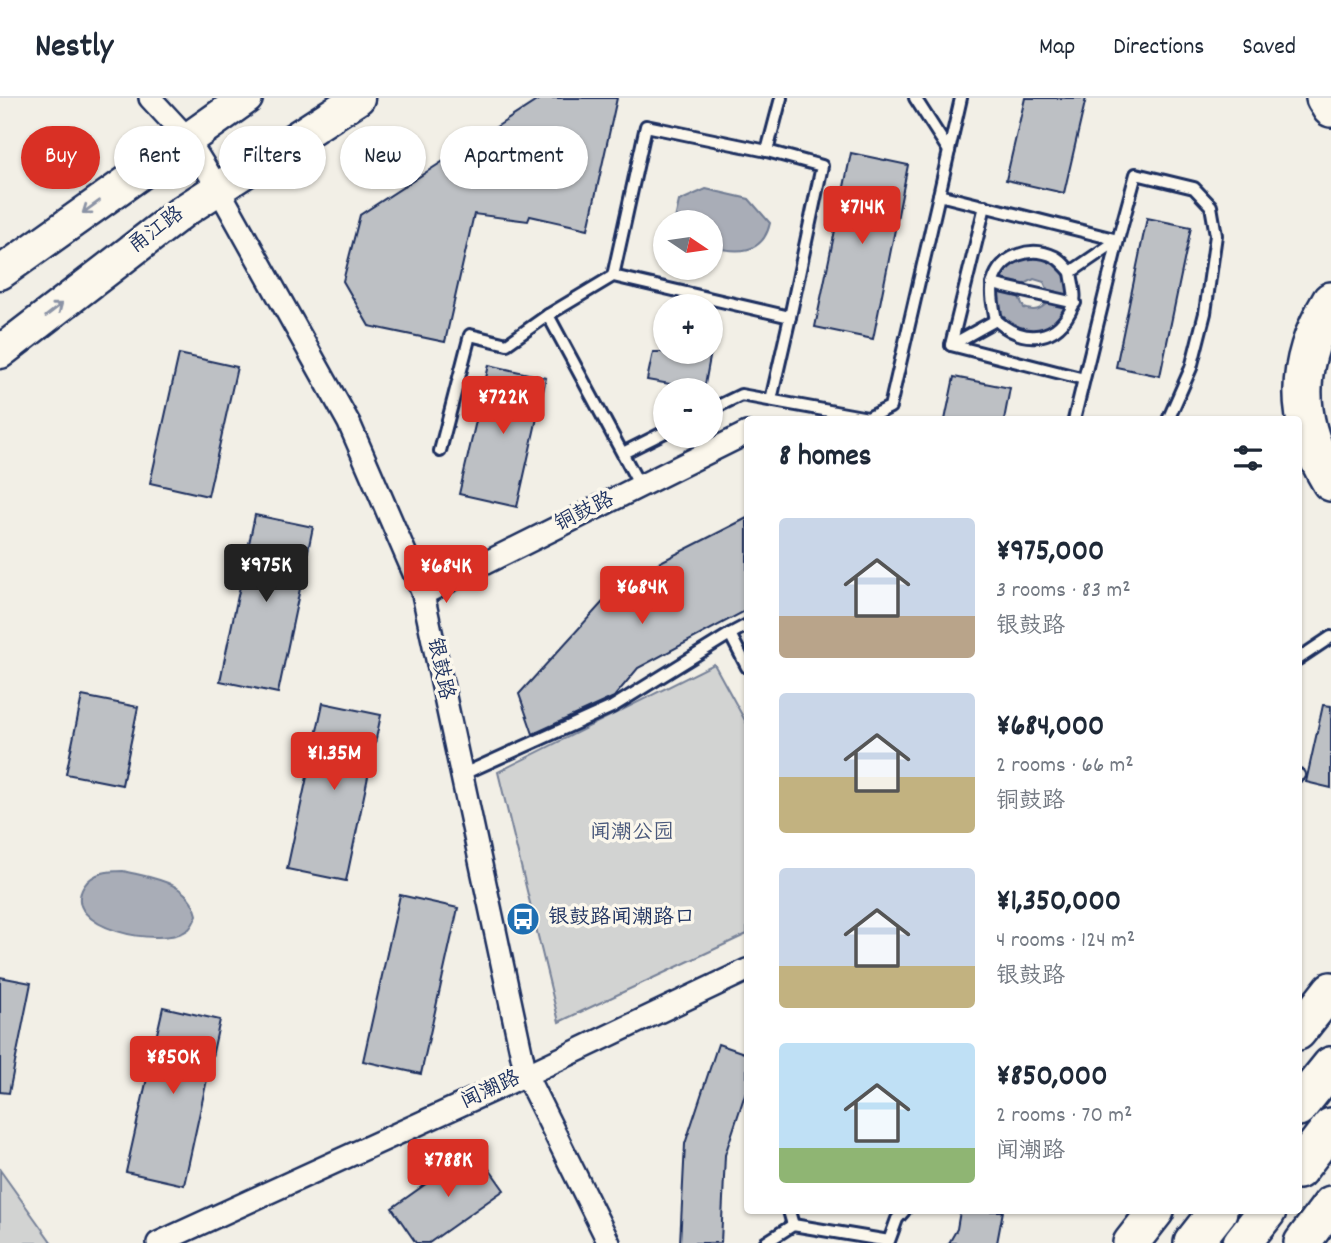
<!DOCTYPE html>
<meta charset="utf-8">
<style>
:root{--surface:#fff;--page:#f2f2f3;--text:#1f2937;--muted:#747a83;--line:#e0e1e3;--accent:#d93025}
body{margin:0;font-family:Dekko,"LXGW WenKai TC",sans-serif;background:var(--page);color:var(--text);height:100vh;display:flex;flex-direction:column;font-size:26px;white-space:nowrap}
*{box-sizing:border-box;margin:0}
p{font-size:23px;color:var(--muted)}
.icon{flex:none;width:38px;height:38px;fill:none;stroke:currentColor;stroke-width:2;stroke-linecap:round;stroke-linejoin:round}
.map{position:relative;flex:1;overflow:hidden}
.side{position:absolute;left:744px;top:318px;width:558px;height:798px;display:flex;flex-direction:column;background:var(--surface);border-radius:7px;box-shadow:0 2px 5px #0004}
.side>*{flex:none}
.guide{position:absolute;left:21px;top:28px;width:618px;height:63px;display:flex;gap:14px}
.needle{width:46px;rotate:103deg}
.fabs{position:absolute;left:653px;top:112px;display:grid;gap:14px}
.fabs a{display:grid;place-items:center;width:70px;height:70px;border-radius:50%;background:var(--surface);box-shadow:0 2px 5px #0004;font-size:35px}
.price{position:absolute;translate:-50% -60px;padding:0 16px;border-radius:7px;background:var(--accent);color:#fff;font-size:23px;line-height:46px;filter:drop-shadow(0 2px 4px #0008)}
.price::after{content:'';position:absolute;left:50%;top:42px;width:21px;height:16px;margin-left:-10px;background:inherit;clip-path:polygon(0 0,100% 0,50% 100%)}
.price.on{background:#222;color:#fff}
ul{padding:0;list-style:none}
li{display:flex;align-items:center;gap:21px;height:175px;padding:0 35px}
li span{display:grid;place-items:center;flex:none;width:196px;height:140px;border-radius:7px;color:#555}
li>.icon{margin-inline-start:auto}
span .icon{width:84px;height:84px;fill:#fffc;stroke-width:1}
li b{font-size:30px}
h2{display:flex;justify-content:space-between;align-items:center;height:84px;padding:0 35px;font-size:30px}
.tag{padding:0 24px;border-radius:32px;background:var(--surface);box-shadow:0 2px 5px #0004;font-size:24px;line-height:63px}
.tag.on{background:var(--accent);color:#fff}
header{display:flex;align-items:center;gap:42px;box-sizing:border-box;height:98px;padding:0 35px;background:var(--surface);border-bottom:2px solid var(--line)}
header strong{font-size:33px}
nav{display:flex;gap:38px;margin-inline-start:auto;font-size:24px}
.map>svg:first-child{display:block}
.green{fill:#d2d3d2;stroke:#768198;stroke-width:2}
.water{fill:#a9adb7;stroke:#707b93;stroke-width:2}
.building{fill:#bdc0c4;stroke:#1b2f5e;stroke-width:2}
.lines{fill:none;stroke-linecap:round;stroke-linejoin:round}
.service-casing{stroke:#1b2f5e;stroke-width:16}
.minor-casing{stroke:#1b2f5e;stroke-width:26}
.secondary-casing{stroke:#1b2f5e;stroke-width:37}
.primary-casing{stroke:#1b2f5e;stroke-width:40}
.trunk-casing{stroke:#1b2f5e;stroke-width:42}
.service{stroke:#fbf7ec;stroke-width:10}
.minor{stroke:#fbf7ec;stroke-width:21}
.secondary{stroke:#fbf7ec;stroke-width:32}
.primary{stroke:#fbf7ec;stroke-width:35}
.trunk{stroke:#fbf7ec;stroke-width:37}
.oneway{stroke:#8b93a5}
.labels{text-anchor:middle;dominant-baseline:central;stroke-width:7;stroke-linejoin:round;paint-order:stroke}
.street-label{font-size:21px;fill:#1b2f5e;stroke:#fbf7ec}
.park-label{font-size:21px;fill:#49587b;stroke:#fbf7ec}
.poi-label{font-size:21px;fill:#1b2f5e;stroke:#fbf7ec;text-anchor:start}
</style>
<header>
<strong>Nestly</strong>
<nav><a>Map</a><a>Directions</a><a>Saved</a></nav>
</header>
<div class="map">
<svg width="1331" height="1145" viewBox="0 0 1331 1145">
<rect width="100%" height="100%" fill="#f2efe6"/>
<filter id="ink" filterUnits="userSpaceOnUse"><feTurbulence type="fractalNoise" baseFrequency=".0143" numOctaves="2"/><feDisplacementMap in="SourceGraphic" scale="14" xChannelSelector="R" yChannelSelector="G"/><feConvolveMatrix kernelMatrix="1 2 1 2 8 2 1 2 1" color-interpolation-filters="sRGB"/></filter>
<g filter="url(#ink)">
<g class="green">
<polygon points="714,566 747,626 747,836 559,924 498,674"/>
<polygon points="0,1072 52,1145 0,1145"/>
</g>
<g class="water">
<path d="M706 91 749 101 770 125C763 157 737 155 711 149L710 124H678L675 121 679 103Z"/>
<path d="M1030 157C1059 164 1065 169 1072 199L1049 195 1044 184 1034 181 1021 188 997 182C1007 169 1016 163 1030 157Z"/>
<path d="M996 192 1018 197 1024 210C1035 214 1040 212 1048 204L1069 209C1065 215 1061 224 1055 227 1036 241 1006 232 999 209 997 204 997 198 996 192Z"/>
<path d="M123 773C151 780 189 783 197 817 195 822 193 827 189 831 163 852 58 830 84 788 93 774 108 773 123 773Z"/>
</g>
<g class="building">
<polygon points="541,0 617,0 588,131 530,118 528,123 474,116 445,244 369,228 343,183 360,117"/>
<polygon points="1025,0 1086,0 1064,95 1006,82"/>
<polygon points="851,55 908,67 873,241 815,229"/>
<polygon points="1147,120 1191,129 1160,278 1116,269"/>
<polygon points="653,254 711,254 704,292 647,282"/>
<polygon points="179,256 237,269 208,398 150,385"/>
<polygon points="489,267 546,280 517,409 459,396"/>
<polygon points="954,279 1010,290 1004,322 945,322"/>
<polygon points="255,417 313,429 278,595 220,583"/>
<polygon points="747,420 747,512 638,570 614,599 533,636 519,596 621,484"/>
<polygon points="82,598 138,609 122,687 66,676"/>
<polygon points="323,605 381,617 346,783 287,771"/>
<polygon points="1323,607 1331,608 1331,690 1306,684"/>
<polygon points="400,797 458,810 421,976 363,963"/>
<polygon points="0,879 31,885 9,995 0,994"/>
<polygon points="163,909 220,922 184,1087 126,1074"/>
<polygon points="718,946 747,956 747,990 725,1057 721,1145 680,1145 685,1046"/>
<polygon points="475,1051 504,1092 429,1145 416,1145 392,1110"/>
<polygon points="960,1113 1003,1113 997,1145 949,1145 957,1131"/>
</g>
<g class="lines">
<defs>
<g id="service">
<polyline points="915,0 949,53"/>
<polyline points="961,0 939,97 1118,142 1074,322"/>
<polyline points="985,108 951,247 1084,281"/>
<polyline points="613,178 646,28 767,53"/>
<polyline points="992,186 1075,205"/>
<path d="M996 222C994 211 990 196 993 184 1001 157 1031 147 1055 159 1061 162 1066 169 1071 174"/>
<path d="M951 247 996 222C1024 247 1058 244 1073 207 1077 199 1072 184 1071 174L1118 142 1136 76 1194 90 1211 108 1216 137 1205 215 1191 270 1168 322"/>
<polyline points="771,302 790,219"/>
<polyline points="710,312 741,297 868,320 890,309 939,97"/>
<polyline points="440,353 470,237 507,246 548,217"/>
<polyline points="623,355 665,334"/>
<polyline points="640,388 548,217 613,178 790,219 822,68 767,53 781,0"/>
<polyline points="747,527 730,536 747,569"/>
<polyline points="1298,561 1331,539"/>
<polyline points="461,677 612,609 730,536"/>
<polyline points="1298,677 1299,677"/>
<polyline points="789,1113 793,1127"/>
<polyline points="765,1145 793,1127 889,1143 897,1121 904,1113"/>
</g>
<g id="minor">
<polyline points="150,0 187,40 218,90 349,325 423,496 526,977 609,1145"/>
<polyline points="423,496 747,335"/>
<polyline points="158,1145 526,977 747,872"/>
</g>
<g id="secondary">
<polyline points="0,175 246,0"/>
<polyline points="0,254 182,114 358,0"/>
</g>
<g id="primary">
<polyline points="1298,934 1331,892"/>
<polyline points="1131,1145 1156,1113"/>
<polyline points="1302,1145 1331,1106"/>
</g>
<g id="trunk">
<polyline points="1325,0 1331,10"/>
<path d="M1331 203C1294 265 1293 322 1331 384"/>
<polyline points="1298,1009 1331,968"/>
<polyline points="1298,1072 1331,1029"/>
<polyline points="1193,1145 1218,1113"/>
<polyline points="1242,1145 1267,1113"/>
</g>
</defs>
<use href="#service" class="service-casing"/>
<use href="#minor" class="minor-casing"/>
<use href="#secondary" class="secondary-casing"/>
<use href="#primary" class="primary-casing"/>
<use href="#trunk" class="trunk-casing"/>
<use href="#service" class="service"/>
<use href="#minor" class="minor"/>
<use href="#secondary" class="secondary"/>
<use href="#primary" class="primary"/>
<use href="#trunk" class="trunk"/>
</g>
<defs><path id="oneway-shaft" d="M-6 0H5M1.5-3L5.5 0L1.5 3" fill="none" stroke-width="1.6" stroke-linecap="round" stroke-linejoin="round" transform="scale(1.75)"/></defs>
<g class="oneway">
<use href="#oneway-shaft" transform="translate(91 109) rotate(144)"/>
<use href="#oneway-shaft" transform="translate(54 212) rotate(-38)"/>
</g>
</g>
<defs>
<symbol id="bus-disc" viewBox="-11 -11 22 22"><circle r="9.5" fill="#1f6fb2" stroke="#fbf7ec"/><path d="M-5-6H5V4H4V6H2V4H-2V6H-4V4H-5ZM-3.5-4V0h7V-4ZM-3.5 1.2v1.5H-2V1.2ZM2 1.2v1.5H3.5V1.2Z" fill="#fff"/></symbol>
</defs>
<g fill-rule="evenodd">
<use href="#bus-disc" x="504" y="802" width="38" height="38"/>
</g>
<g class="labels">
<g class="street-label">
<text transform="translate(157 133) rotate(-37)">甬江路</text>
<text transform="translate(585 415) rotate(-26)">铜鼓路</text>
<text transform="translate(439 571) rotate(78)">银鼓路</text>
<text transform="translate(491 993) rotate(-25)">闻潮路</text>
</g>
<g class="park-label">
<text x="632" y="736">闻潮公园</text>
</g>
<g class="poi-label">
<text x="548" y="821">银鼓路闻潮路口</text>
</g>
</g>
</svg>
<div class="fabs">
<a><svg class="needle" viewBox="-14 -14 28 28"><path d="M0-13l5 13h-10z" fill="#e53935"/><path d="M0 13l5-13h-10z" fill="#747a83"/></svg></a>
<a>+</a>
<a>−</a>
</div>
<b class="price" style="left:862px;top:148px">¥714K</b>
<b class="price" style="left:503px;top:338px">¥722K</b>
<b class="price on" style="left:266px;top:506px">¥975K</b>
<b class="price" style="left:446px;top:507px">¥684K</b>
<b class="price" style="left:642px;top:528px">¥684K</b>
<b class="price" style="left:334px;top:694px">¥1.35M</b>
<b class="price" style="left:173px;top:998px">¥850K</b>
<b class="price" style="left:448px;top:1101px">¥788K</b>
<div class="guide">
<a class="tag on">Buy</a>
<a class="tag">Rent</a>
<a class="tag">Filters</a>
<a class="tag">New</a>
<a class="tag">Apartment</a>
</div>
<section class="side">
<h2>8 homes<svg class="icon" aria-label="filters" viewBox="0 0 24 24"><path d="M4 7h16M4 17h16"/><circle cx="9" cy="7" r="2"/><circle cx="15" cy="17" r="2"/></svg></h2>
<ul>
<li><span style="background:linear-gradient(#c9d6e8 70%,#b9a48a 0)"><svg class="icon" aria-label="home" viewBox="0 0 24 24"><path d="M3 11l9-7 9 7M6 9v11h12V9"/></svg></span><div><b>¥975,000</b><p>3 rooms · 83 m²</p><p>银鼓路</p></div></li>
<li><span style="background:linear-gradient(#c9d6e8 60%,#c2b280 0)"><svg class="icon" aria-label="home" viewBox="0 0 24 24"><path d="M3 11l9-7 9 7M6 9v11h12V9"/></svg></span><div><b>¥684,000</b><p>2 rooms · 66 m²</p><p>铜鼓路</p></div></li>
<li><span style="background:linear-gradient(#c9d6e8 70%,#c2b280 0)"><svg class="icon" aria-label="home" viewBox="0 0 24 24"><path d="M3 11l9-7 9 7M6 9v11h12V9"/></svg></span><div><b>¥1,350,000</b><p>4 rooms · 124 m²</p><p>银鼓路</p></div></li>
<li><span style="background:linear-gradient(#bfe0f5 75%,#8fb573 0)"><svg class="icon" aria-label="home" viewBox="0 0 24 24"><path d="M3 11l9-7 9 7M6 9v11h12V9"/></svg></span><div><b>¥850,000</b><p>2 rooms · 70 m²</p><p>闻潮路</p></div></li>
</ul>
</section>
</div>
